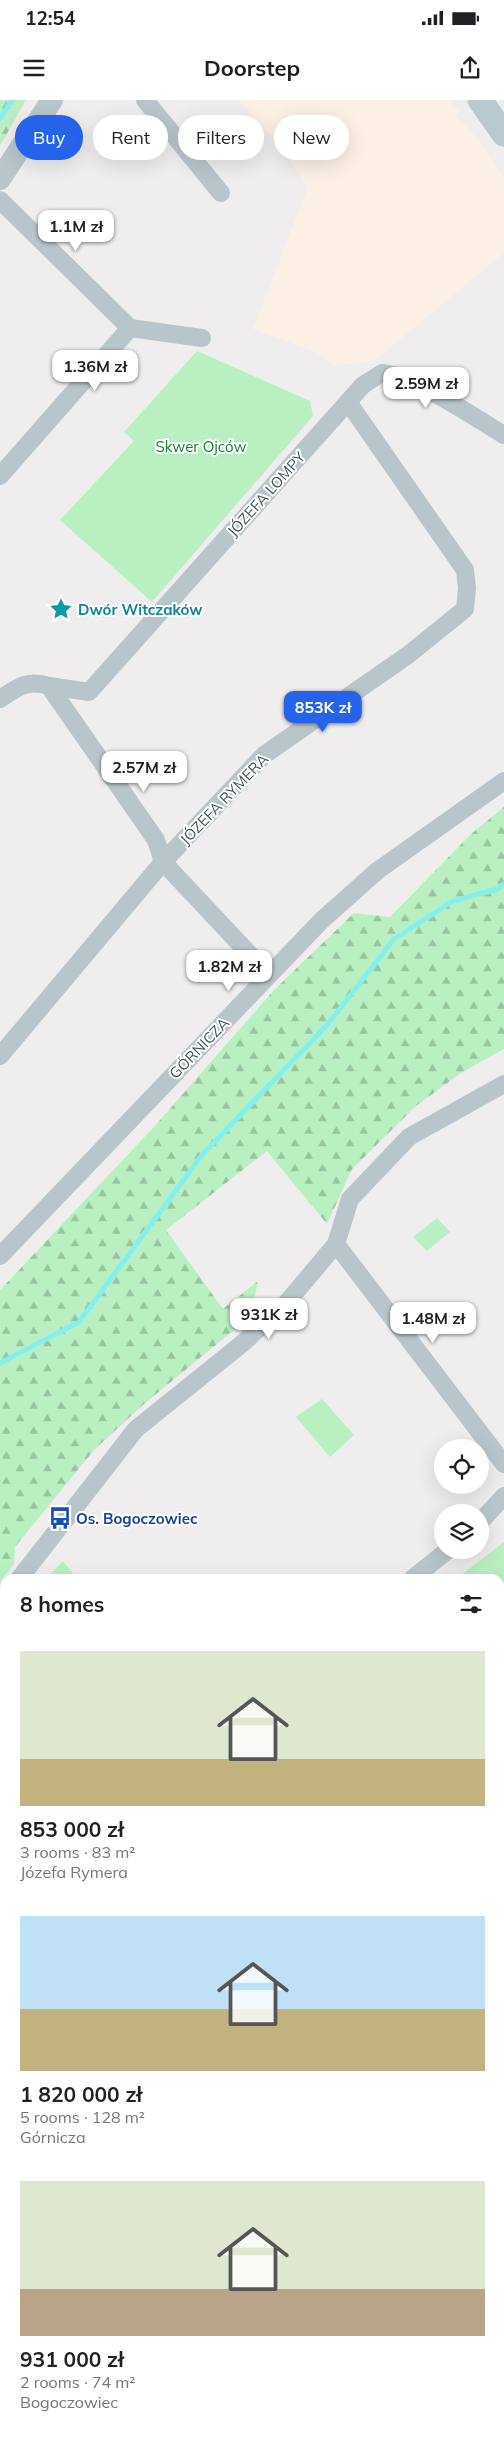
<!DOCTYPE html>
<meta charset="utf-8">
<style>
:root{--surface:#fff;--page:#f6f6f6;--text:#202124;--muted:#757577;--accent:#2563eb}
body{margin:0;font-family:Mulish,sans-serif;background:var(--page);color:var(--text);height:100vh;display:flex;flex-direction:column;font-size:19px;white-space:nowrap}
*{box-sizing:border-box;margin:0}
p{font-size:16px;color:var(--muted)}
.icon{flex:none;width:28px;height:28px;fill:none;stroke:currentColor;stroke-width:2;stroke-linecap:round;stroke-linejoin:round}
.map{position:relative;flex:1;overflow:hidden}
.sheet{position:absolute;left:0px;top:1474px;width:505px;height:866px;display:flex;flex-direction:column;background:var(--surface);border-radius:15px 15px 0 0;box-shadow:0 5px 20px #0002}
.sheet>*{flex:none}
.guide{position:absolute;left:15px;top:15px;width:475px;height:45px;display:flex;gap:10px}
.buttons{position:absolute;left:434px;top:1339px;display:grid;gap:10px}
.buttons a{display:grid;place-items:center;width:55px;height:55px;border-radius:50%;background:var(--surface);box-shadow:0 5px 20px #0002;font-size:25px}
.price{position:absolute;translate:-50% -42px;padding:0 11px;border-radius:10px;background:#fff;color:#222;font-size:16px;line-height:32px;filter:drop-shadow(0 1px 2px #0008)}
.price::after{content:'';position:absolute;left:50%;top:30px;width:15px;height:11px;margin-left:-8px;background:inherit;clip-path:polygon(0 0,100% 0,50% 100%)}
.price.selected{background:var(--accent);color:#fff}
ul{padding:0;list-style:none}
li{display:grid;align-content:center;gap:10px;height:265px;padding:0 20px}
li span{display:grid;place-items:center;height:155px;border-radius:0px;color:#555}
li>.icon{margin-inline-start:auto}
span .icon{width:90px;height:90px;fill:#fffc;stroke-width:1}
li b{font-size:21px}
h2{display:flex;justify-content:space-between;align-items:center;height:60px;padding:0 20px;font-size:21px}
.chip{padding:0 18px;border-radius:22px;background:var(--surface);box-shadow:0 5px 20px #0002;font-size:18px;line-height:45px}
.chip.selected{background:var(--accent);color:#fff}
.status{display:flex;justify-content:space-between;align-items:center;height:35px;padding:0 25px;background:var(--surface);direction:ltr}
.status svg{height:14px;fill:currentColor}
header{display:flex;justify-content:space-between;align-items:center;height:65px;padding:0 20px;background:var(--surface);font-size:22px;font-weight:700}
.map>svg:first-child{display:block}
.commercial{fill:#fcf0e5}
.grass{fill:url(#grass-dots)}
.forest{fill:url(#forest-firs)}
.green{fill:#b9f0c2}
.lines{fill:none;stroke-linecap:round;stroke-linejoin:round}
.stream{stroke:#85efed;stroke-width:5}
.minor{stroke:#b8c6cb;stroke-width:18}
.tertiary{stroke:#b8c6cb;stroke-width:22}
.secondary{stroke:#b8c9d0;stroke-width:25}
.labels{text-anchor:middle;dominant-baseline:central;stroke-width:4;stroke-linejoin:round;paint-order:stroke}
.park-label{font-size:15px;fill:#137f31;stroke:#fff}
.street-label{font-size:15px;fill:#45565b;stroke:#fff}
.culture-label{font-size:15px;font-weight:bold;fill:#0d838f;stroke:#fff;text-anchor:start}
.transit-label{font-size:15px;font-weight:bold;fill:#164399;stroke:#fff;text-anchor:start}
</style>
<div class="status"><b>12:54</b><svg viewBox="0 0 49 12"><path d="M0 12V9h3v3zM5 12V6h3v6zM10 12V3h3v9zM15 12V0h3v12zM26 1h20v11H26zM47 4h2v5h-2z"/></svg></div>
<header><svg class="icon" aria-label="menu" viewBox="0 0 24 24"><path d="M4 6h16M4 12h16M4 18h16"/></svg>Doorstep<svg class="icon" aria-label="share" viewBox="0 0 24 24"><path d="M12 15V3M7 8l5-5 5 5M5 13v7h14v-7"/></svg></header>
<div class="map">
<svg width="504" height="2339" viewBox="0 0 504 2339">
<defs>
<pattern id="grass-dots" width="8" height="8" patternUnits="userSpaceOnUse" patternTransform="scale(1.25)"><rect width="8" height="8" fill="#b9f0c2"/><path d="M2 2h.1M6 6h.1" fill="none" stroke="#98c5a1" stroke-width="1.8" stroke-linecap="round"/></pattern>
<pattern id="forest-firs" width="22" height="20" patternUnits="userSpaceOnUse" patternTransform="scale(1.25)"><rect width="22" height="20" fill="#b9f0c2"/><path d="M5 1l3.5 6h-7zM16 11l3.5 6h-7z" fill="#98c5a1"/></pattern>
</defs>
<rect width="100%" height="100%" fill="#f0edee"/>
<polygon class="commercial" points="239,0 447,0 459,11 456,16 481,42 504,78 504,153 375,260 336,266 316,252 253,229 308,87 282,48"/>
<g class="grass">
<polygon points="504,1518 504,1669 500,1671 500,1521"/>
<polygon points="0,1871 5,1875 5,1963 0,1957"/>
<polygon points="500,2126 504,2127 504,2213 500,2216"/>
<polygon points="382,2335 449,2335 453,2339 386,2339"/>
</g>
<g class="forest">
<polygon points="0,0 26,0 0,46"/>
<polygon points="504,707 504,949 461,973 416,1006 352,1069 327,1124 267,1051 166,1130 223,1209 258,1181 251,1216 144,1304 94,1350 15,1447 14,1464 0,1481 0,1190 153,1028 274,890 354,813 390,817 471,734"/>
<polygon points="63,1461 77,1479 46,1479"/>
<polygon points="5,1522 5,1619 0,1613 0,1528"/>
</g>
<g class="green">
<polygon points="197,251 310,301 313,316 152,502 60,420 134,341 124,332"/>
<polygon points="437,1118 450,1132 427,1151 413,1137"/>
<polygon points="322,1299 354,1335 330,1357 296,1317"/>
<polygon points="504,1442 504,1510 500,1513 500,1479 456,1479"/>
</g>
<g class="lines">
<g class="stream">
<polyline points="0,18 12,0"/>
<polyline points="0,1263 79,1222 202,1055 328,924 394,839 453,801 498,789 504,784"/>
</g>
<g class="minor">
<polyline points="145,0 221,93"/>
<polyline points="0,100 130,228"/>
<polyline points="0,376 130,228 202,238"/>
<path d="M49 586 89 592 363 285 382 273C416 278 473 316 504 335"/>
<path d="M0 599C18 587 28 579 49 586L156 740 163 762 269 875"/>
<polyline points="0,956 163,762 264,655 408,555 465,509 467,488 465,470 348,302"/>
<polyline points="336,1144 504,1364"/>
<polyline points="0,1156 321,821 377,771 504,681"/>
<polyline points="480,1422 504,1396"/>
<polyline points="19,1479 136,1329 243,1243 289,1200 336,1144 350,1099 409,1037 504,984"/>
<polyline points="412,1479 448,1450"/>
<polyline points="0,1500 5,1494"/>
<polyline points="500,1664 504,1662"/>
<polyline points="0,1767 5,1773"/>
<polyline points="500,1923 504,1920"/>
<polyline points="500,2009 504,2005"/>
</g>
<polyline class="tertiary" points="0,79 52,0"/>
<polyline class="secondary" points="480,0 504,34"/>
</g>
<defs>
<symbol id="sight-bare" viewBox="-9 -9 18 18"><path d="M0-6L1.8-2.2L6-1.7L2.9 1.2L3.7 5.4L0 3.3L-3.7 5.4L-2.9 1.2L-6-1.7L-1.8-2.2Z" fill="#0f9aa8" stroke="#fff" stroke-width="2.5" paint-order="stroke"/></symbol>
<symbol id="bus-bare" viewBox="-9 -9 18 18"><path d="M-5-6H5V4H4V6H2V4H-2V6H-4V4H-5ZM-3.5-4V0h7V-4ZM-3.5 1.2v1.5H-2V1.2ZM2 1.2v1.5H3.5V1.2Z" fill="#1a4fb4" stroke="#fff" stroke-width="2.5" paint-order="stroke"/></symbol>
</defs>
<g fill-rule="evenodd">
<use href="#sight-bare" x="45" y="493" width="32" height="32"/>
<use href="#bus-bare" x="44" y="1402" width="32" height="32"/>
</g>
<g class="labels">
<g class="park-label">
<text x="201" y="346">Skwer Ojców</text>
</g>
<g class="street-label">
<text transform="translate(266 394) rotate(-48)">JÓZEFA LOMPY</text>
<text transform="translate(224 699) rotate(-46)">JÓZEFA RYMERA</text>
<text transform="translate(199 948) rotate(-46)">GÓRNICZA</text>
</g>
<g class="culture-label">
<text x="78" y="509">Dwór Witczaków</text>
</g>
<g class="transit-label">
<text x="76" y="1418">Os. Bogoczowiec</text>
</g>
</g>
</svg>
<div class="buttons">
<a><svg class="icon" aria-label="locate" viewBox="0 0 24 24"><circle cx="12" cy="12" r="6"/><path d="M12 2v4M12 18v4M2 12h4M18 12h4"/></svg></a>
<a><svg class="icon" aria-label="layers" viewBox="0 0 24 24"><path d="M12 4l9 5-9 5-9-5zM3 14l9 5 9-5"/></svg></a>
</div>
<b class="price" style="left:76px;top:152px">1.1M zł</b>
<b class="price" style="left:95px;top:292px">1.36M zł</b>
<b class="price" style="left:426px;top:309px">2.59M zł</b>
<b class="price selected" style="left:323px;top:633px">853K zł</b>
<b class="price" style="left:144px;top:693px">2.57M zł</b>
<b class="price" style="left:229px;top:892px">1.82M zł</b>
<b class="price" style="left:269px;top:1240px">931K zł</b>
<b class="price" style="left:433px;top:1244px">1.48M zł</b>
<div class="guide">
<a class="chip selected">Buy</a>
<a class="chip">Rent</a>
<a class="chip">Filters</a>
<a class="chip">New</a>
</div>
<section class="sheet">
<h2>8 homes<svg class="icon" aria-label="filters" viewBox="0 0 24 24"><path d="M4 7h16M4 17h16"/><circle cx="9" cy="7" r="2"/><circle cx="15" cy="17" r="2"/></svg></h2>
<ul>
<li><span style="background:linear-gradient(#dfe7d0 70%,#c2b280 0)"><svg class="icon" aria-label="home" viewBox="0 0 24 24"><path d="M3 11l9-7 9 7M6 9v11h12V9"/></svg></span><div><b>853 000 zł</b><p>3 rooms · 83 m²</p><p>Józefa Rymera</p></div></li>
<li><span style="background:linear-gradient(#bfe0f5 60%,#c2b280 0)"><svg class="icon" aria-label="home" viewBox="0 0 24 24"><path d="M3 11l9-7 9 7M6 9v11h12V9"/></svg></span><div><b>1 820 000 zł</b><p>5 rooms · 128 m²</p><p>Górnicza</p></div></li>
<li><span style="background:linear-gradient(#dfe7d0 70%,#b9a48a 0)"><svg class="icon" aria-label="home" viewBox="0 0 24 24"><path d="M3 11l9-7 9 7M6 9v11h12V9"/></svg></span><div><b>931 000 zł</b><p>2 rooms · 74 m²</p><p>Bogoczowiec</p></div></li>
</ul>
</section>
</div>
